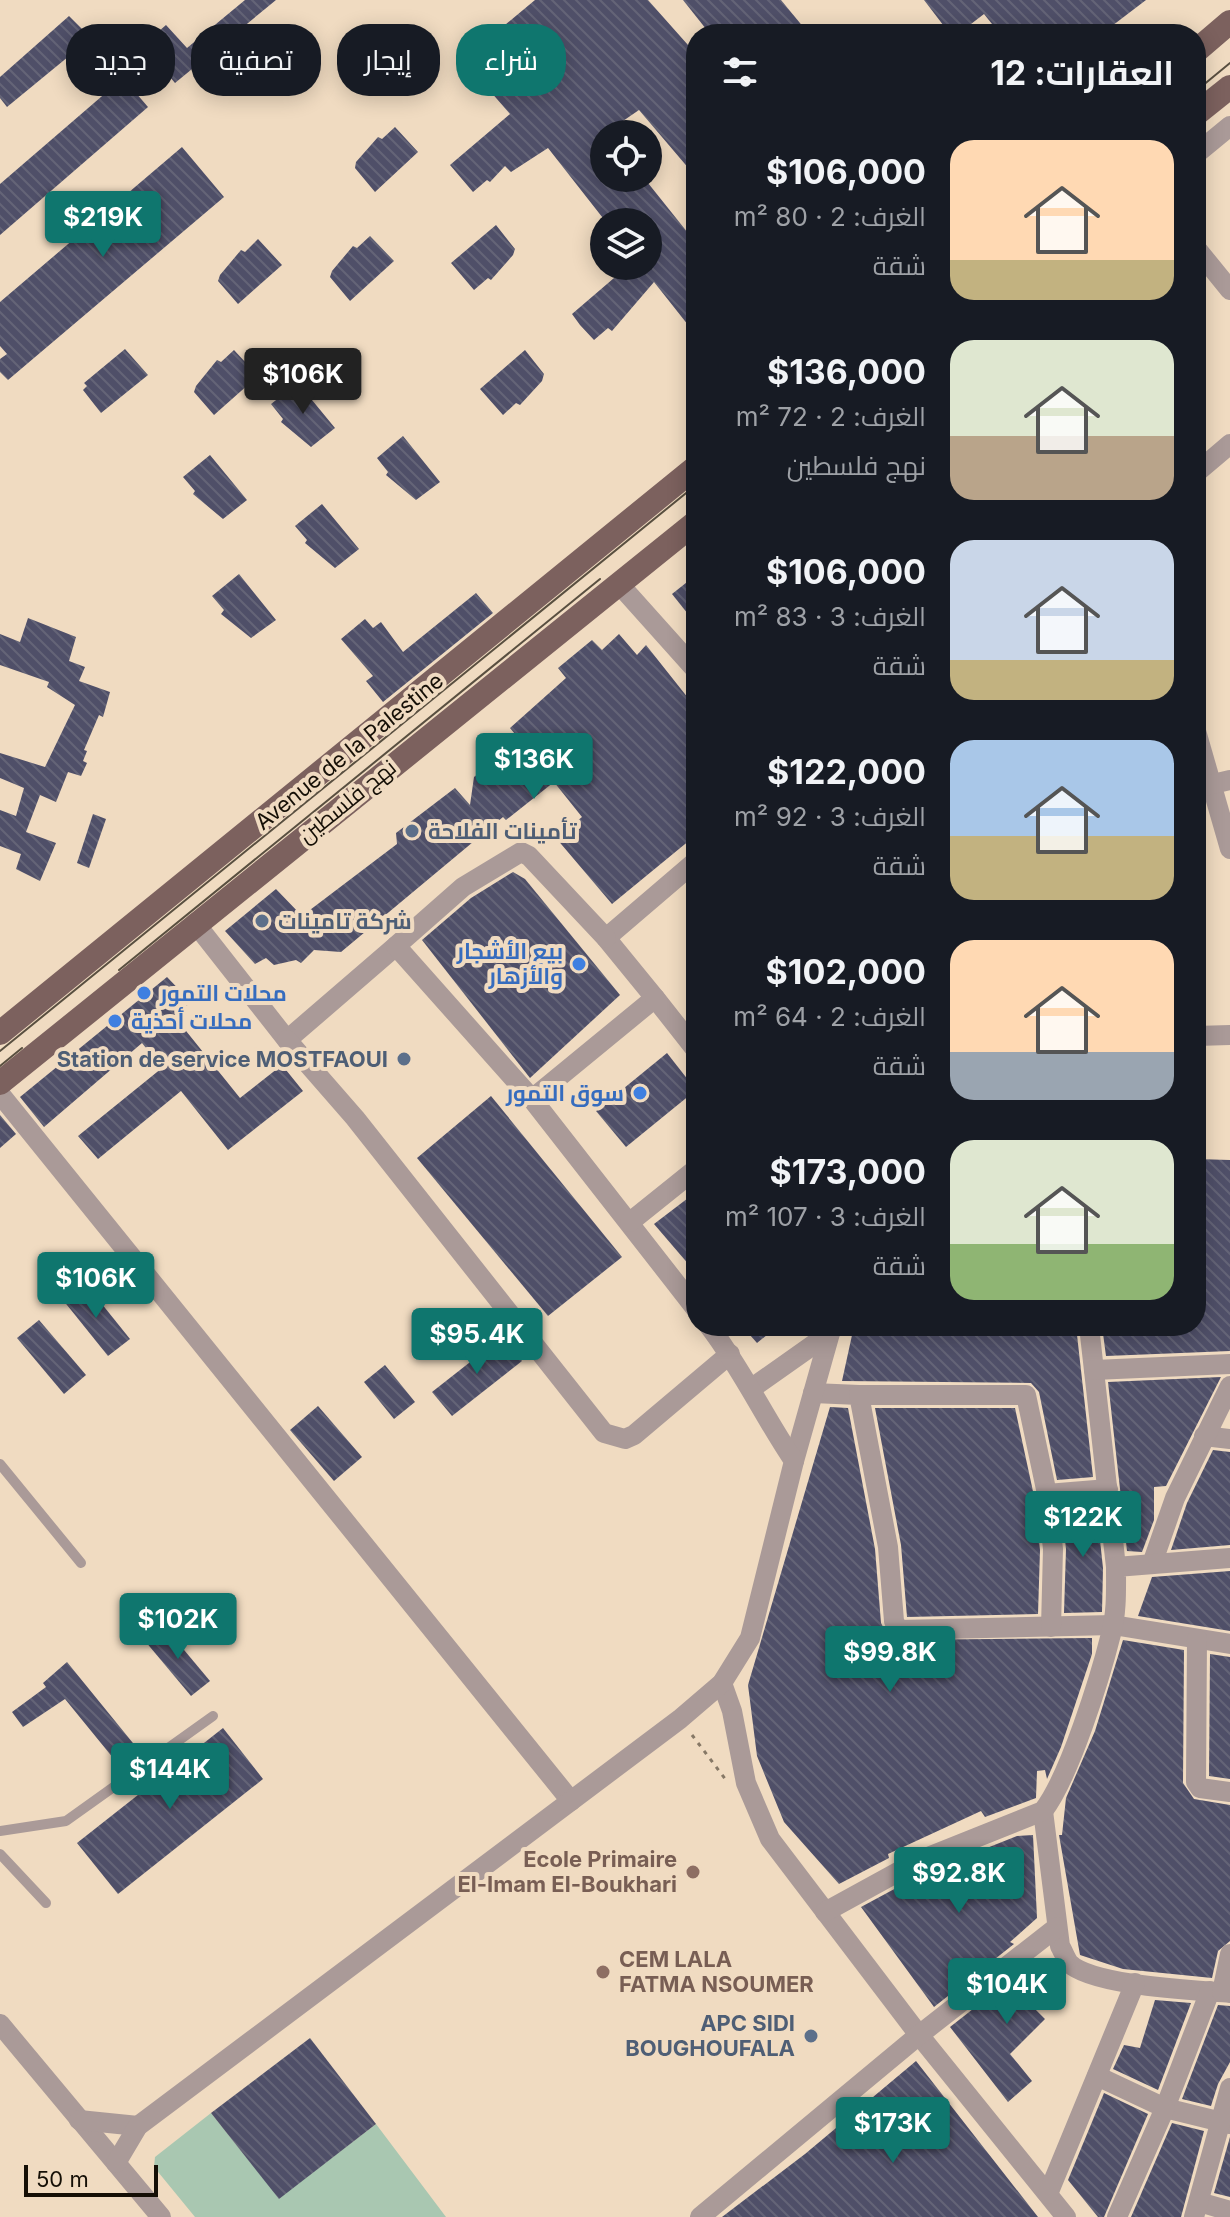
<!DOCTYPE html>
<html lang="ar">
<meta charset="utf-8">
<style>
:root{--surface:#171b24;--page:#20242c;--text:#f1f3f6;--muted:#9ea1a6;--accent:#0f766e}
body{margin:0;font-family:Inter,Cairo,sans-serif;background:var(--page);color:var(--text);direction:rtl;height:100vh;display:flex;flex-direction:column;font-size:30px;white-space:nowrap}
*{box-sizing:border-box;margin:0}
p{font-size:26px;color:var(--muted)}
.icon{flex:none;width:44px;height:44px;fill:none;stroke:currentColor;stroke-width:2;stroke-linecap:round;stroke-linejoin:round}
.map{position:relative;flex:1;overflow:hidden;direction:ltr}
.side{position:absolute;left:686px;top:24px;width:520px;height:1312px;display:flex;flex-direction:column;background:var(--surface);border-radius:32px;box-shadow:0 4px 20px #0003;direction:rtl}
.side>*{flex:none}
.guide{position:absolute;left:24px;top:24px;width:542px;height:72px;direction:rtl;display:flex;gap:16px}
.controls{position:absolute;left:590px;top:120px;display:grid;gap:16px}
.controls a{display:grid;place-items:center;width:72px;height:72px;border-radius:50%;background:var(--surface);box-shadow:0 4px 20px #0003;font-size:40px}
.scale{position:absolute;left:24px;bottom:20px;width:134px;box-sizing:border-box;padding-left:8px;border:4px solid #150f06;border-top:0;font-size:22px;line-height:28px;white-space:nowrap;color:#150f06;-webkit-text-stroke:6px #f0dbc1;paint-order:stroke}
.price{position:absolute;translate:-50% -68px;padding:0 18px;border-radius:8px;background:var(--accent);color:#fff;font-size:26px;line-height:52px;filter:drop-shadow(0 2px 4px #0008)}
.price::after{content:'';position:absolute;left:50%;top:48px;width:24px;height:18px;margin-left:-12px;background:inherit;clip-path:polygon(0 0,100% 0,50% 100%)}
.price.on{background:#222;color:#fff}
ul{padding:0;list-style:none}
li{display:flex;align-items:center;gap:24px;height:200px;padding:0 32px}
li span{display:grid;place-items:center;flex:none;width:224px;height:160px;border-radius:24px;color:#555}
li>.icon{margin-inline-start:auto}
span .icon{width:96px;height:96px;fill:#fffc;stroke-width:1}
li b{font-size:34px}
h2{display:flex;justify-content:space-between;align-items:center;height:96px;padding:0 32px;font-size:34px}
.tag{padding:0 28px;border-radius:32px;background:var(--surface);box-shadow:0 4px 20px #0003;font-size:28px;line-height:72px}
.tag.on{background:var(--accent);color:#fff}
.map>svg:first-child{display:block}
.pitch{fill:#a9c7b1}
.building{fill:url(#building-back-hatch)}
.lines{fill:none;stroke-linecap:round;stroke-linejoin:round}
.path{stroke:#867866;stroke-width:3;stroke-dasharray:4 6;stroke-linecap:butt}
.lane{stroke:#aa9a98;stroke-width:10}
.street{stroke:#aa9a98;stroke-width:20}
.primary{stroke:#7c615e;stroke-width:24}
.tram{stroke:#594f40;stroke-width:2}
.service-dot{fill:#5c6f8a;stroke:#f0dbc1;stroke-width:3}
.shop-dot{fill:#3f7fe0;stroke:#f0dbc1;stroke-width:3}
.education-dot{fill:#8d6e63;stroke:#f0dbc1;stroke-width:3}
.labels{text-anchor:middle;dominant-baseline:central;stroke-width:8;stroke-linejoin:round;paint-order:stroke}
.street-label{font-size:22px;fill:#150f06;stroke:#f0dbc1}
.service-label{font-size:22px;font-weight:bold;fill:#4e5e75;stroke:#f0dbc1;text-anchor:start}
.shop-label{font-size:22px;font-weight:bold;fill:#366cbe;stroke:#f0dbc1;text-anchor:end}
.education-label{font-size:22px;font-weight:bold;fill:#785e54;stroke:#f0dbc1;text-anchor:end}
</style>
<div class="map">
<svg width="1230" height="2217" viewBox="0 0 1230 2217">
<defs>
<pattern id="building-back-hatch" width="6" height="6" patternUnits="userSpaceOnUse" patternTransform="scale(2)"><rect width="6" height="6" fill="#4f4f68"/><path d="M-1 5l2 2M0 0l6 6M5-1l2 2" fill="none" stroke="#646477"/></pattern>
</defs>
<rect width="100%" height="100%" fill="#f0dbc1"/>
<polygon class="pitch" points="211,2113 279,2198 376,2124 446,2217 195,2217 154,2167 155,2157"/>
<g class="building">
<polygon points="245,0 276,0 175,83 143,45 166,25 187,48"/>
<polygon points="535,0 648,0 696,54 696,177 639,110 604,134 604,178 644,178 696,243 696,335 654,282 612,331 608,328 594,340 580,325 572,314 628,266 648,266 648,222 606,222 548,148 511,172 505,166 490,182 487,180 473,192 450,165 510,114 463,60"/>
<polygon points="683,0 781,0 809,34 710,34"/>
<polygon points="924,0 1146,0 1104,32 1095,25 1084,34 1000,34 984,14 958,34 950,34"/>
<polygon points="69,16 91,38 7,107 0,98 0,77"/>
<polygon points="123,78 148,107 0,235 0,184"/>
<polygon points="395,127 418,152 375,192 355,168 356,162 378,137 382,139"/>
<polygon points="182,147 224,197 8,380 0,372 0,359 7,354 0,346 0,302"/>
<polygon points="496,225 515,249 513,255 491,280 488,278 474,290 451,263"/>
<polygon points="370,236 394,261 350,301 330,277 332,271 353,246 357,248"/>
<polygon points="258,239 282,265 238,304 218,281 220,275 241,250 245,252"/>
<polygon points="125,349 148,375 101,413 83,390 87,386 84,383"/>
<polygon points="234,350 258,376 214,415 194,392 196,386 217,360 221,362"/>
<polygon points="525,350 544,374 542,381 520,405 516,403 503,415 480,389"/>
<polygon points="298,383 335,428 311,447 281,422 283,419 271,404"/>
<polygon points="403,436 440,482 416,500 386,475 388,472 377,458"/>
<polygon points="210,455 247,500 223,519 193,494 195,491 183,477"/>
<polygon points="322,504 359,549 335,568 305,543 307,540 295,526"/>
<polygon points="239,574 276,620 251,638 221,614 224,610 212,596"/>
<polygon points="696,575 696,624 672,594"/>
<polygon points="476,593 493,613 383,702 366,681 373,676 341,639 365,619 373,628 381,622 403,652"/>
<polygon points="28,618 76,637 69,661 85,667 79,681 110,692 103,717 99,715 84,750 87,751 83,761 87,763 81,776 68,772 56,802 40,795 26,832 56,843 40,881 16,869 21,854 0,846 0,810 16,816 24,788 0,778 0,753 45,767 75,705 47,687 49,682 0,665 0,634 20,642"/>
<polygon points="619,634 637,655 646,645 696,708 696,835 612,904 556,838 582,817 554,782 506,820 503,817 341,952 314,950 301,963 296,960 274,965 266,958 255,964 225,931 276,889 302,916 397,844 396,833 455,788 470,805 474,777 520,740 510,728 566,678 558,668 592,640 602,650"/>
<polygon points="93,814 106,819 89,868 77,863"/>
<polygon points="513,872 525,879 620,995 530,1078 422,940 471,898"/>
<polygon points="167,977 191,1002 174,1016 240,1098 282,1065 303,1091 228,1150 181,1091 98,1159 78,1136 162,1068 142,1043 44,1127 20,1097"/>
<polygon points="667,1053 696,1090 626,1147 596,1111"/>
<polygon points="491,1096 622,1257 548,1316 417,1158"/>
<polygon points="0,1115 16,1134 0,1148"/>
<polygon points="1196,1159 1230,1160 1230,1351 1106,1356 1102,1326 1196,1326"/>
<polygon points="696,1192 696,1273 654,1224"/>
<polygon points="85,1283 130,1339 108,1356 63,1300"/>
<polygon points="39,1320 86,1375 64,1394 17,1338"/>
<polygon points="742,1326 778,1326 757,1343"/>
<polygon points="854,1326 1076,1326 1093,1477 1057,1480 1039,1392 1031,1383 842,1381"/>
<polygon points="502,1337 522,1361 452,1416 432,1392"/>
<polygon points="385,1365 415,1402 394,1419 364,1382"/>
<polygon points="1221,1377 1166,1486 1154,1487 1154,1520 1142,1552 1127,1551 1108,1382"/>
<polygon points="318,1406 362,1457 334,1481 290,1430"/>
<polygon points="830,1407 848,1408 875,1549 881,1623 890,1640 1092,1638 1092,1654 1061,1747 1047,1779 1045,1770 1037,1771 1036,1798 985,1817 981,1811 888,1854 889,1858 839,1884 784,1822 757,1756 748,1685"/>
<polygon points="875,1408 1015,1408 1034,1496 1040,1550 1038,1614 907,1617 901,1545"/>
<polygon points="1213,1450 1230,1452 1230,1545 1171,1550 1187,1503"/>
<polygon points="1096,1503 1103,1568 1102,1612 1064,1613 1066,1549 1061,1506"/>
<polygon points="1230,1571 1230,1631 1138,1616 1152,1577"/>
<polygon points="164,1626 210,1681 191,1696 145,1641"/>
<polygon points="1123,1640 1184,1650 1183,1783 1194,1799 1230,1805 1230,1941 1218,1951 1212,1978 1123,1969 1080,1955 1059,1835 1062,1835 1066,1798 1095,1731"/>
<polygon points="1210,1654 1230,1657 1230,1779 1209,1776"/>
<polygon points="67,1662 137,1748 118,1764 65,1699 23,1727 12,1712 46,1687 43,1683"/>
<polygon points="223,1728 263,1779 118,1894 77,1843"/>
<polygon points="1033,1835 1037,1918 1010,1942 1014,1944 934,2007 861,1907 924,1873 1017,1836"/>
<polygon points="1038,1958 1061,1973 1035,2009 1045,2019 1010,2054 1032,2081 1008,2102 950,2027"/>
<polygon points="1155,2000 1191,2003 1158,2090 1113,2069 1124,2045 1140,2048"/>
<polygon points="1218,2005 1230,2006 1230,2062 1218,2084 1211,2106 1182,2099"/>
<polygon points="310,2038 376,2124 279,2199 211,2113"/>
<polygon points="916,2061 1038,2217 722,2217 805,2154"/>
<polygon points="1104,2093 1148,2114 1104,2217 1098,2217 1068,2180"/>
<polygon points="1172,2123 1204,2131 1181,2217 1131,2217"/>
<polygon points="1230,2137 1230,2197 1214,2193"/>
</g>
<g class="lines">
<polyline class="path" points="692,1735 726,1780"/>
<g class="lane">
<polyline points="0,1464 81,1563"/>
<polyline points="0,1831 66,1821 213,1716"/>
<polyline points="0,1854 46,1903"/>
</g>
<g class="street">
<polyline points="1196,154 1230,126"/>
<polyline points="1196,248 1230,290"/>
<polyline points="1196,473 1230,444"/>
<polyline points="619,584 696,670"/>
<polyline points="1196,731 1230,849"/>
<polyline points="1196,788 1230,780"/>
<polyline points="696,861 606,938 655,998 532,1099 696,1309"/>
<polyline points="195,923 287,1040 396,946"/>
<polyline points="655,998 696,1050"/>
<polyline points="1196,1036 1230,1035"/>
<polyline points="287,1040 355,1118 604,1433 625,1439 634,1435 730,1354"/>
<polyline points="0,1094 571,1801"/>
<polyline points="532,1099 396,946 463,887 521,852 529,856 606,938"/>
<polyline points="630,1222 696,1169"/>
<polyline points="1089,1326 1116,1567"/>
<polyline points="1094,1370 1230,1364"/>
<polyline points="752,1388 830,1333"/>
<polyline points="813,1393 859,1395 888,1547 894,1621 898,1630 1113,1625 1230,1644"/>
<polyline points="859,1395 1026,1395 1047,1494"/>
<polyline points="1204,1436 1230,1439"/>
<polyline points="794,1461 832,1326"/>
<polyline points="1152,1564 1175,1498 1230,1386"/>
<polyline points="1051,1627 1053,1549 1047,1494 1108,1489"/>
<polyline points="1197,1639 1196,1782 1200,1788 1230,1792"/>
<polyline points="722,1683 732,1711 746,1783 770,1839 919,2035 1066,2217"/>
<path d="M1043 1811 1060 1946C1063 1951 1066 1959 1069 1963 1092 1986 1196 1990 1230 1993"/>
<path d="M825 1912 918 1861 1043 1811C1069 1778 1100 1678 1111 1634 1117 1612 1116 1589 1116 1567L1230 1558"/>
<polyline points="1210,1991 1165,2108 1230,2124"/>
<polyline points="1222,1992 1230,1954"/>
<polyline points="0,2024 161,2217"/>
<polyline points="1097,2076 1165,2108 1117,2217"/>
<polyline points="79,2120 138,2126"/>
<path d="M116 2163 138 2126 680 1719 722 1683 750 1638 794 1461C764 1417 742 1369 709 1326"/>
<polyline points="1048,2194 1135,1983"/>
<polyline points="1199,2202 1230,2211"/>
<polyline points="700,2217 919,2035 1057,1927"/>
<polyline points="1194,2217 1230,2088"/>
</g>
<g class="primary">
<polyline points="1196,51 1230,22"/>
<polyline points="1196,114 1230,87"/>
<polyline points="0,1033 696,467"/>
<polyline points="0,1083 696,522"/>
</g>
<g class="tram">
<polyline points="1196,91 1230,63"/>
<polyline points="119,970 600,579"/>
<polyline points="0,1051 696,485"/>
<polyline points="0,1066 22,1048"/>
</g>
</g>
<g class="service-dot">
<circle cx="412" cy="831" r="8"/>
<circle cx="262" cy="921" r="8"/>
<circle cx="404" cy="1059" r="8"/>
<circle cx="811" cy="2036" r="8"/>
</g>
<g class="shop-dot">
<circle cx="579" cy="964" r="8"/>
<circle cx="144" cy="993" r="8"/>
<circle cx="115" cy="1021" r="8"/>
<circle cx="640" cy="1093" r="8"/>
</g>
<g class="education-dot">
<circle cx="693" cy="1872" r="8"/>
<circle cx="603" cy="1972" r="8"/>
</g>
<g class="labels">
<g class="street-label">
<text transform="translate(349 751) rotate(-39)">Avenue de la Palestine</text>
<text transform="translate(347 801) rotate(-39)">نهج فلسطين</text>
</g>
<g class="service-label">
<text x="428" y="831">تأمينات الفلاحة</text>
<text x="278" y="921">شركة تامينات</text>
<text x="388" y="1059" text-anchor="end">Station de service MOSTFAOUI</text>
<text x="795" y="2023" text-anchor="end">APC SIDI<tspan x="795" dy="25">BOUGHOUFALA</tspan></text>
</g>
<g class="shop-label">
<text x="563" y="951">بيع الأشجار<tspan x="563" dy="25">والأزهار</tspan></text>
<text x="160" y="993" text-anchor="start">محلات التمور</text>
<text x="131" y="1021" text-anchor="start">محلات أحذية</text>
<text x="624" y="1093">سوق التمور</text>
</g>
<g class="education-label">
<text x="677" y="1859">Ecole Primaire<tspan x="677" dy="25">El-Imam El-Boukhari</tspan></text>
<text x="619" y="1959" text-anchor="start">CEM LALA<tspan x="619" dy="25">FATMA NSOUMER</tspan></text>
</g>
</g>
</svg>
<div class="controls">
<a><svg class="icon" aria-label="locate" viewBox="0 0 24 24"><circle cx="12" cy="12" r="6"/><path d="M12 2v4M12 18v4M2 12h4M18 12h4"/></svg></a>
<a><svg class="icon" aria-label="layers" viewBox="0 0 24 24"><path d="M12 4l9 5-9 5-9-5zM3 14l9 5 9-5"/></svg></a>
</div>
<div class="scale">50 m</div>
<b class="price" style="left:103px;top:259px">$219K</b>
<b class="price on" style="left:303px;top:416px">$106K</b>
<b class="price" style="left:534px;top:801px">$136K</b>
<b class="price" style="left:96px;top:1320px">$106K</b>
<b class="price" style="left:477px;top:1376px">$95.4K</b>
<b class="price" style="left:1083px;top:1559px">$122K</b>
<b class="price" style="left:178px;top:1661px">$102K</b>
<b class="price" style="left:890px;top:1694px">$99.8K</b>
<b class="price" style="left:170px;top:1811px">$144K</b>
<b class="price" style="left:959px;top:1915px">$92.8K</b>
<b class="price" style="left:1007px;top:2026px">$104K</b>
<b class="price" style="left:893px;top:2165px">$173K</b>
<div class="guide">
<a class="tag on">شراء</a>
<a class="tag">إيجار</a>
<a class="tag">تصفية</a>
<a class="tag">جديد</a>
</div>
<section class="side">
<h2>العقارات: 12<svg class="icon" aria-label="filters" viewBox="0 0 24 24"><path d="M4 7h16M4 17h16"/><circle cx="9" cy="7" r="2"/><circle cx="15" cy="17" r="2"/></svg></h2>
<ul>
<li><span style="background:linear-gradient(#ffd9b3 75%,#c2b280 0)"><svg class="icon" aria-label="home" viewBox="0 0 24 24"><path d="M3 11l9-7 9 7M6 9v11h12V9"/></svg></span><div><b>$106,000</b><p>الغرف: 2 · 80 m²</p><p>شقة</p></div></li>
<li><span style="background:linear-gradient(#dfe7d0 60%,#b9a48a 0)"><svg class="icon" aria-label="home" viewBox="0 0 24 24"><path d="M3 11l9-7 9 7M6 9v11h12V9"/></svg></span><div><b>$136,000</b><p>الغرف: 2 · 72 m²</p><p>نهج فلسطين</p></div></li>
<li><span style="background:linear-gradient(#c9d6e8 75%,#c2b280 0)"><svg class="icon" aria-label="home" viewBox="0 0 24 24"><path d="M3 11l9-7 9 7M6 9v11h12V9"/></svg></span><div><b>$106,000</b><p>الغرف: 3 · 83 m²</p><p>شقة</p></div></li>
<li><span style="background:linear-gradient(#a9c7e8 60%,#c2b280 0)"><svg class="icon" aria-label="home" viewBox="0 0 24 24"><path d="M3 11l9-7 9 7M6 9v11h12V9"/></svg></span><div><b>$122,000</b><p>الغرف: 3 · 92 m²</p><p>شقة</p></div></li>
<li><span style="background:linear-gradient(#ffd9b3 70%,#9aa5b1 0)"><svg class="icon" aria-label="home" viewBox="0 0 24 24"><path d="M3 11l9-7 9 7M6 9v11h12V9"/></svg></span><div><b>$102,000</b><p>الغرف: 2 · 64 m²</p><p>شقة</p></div></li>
<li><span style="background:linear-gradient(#dfe7d0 65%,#8fb573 0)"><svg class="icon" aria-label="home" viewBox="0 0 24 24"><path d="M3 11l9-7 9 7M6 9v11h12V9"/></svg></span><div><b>$173,000</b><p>الغرف: 3 · 107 m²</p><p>شقة</p></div></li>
</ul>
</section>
</div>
